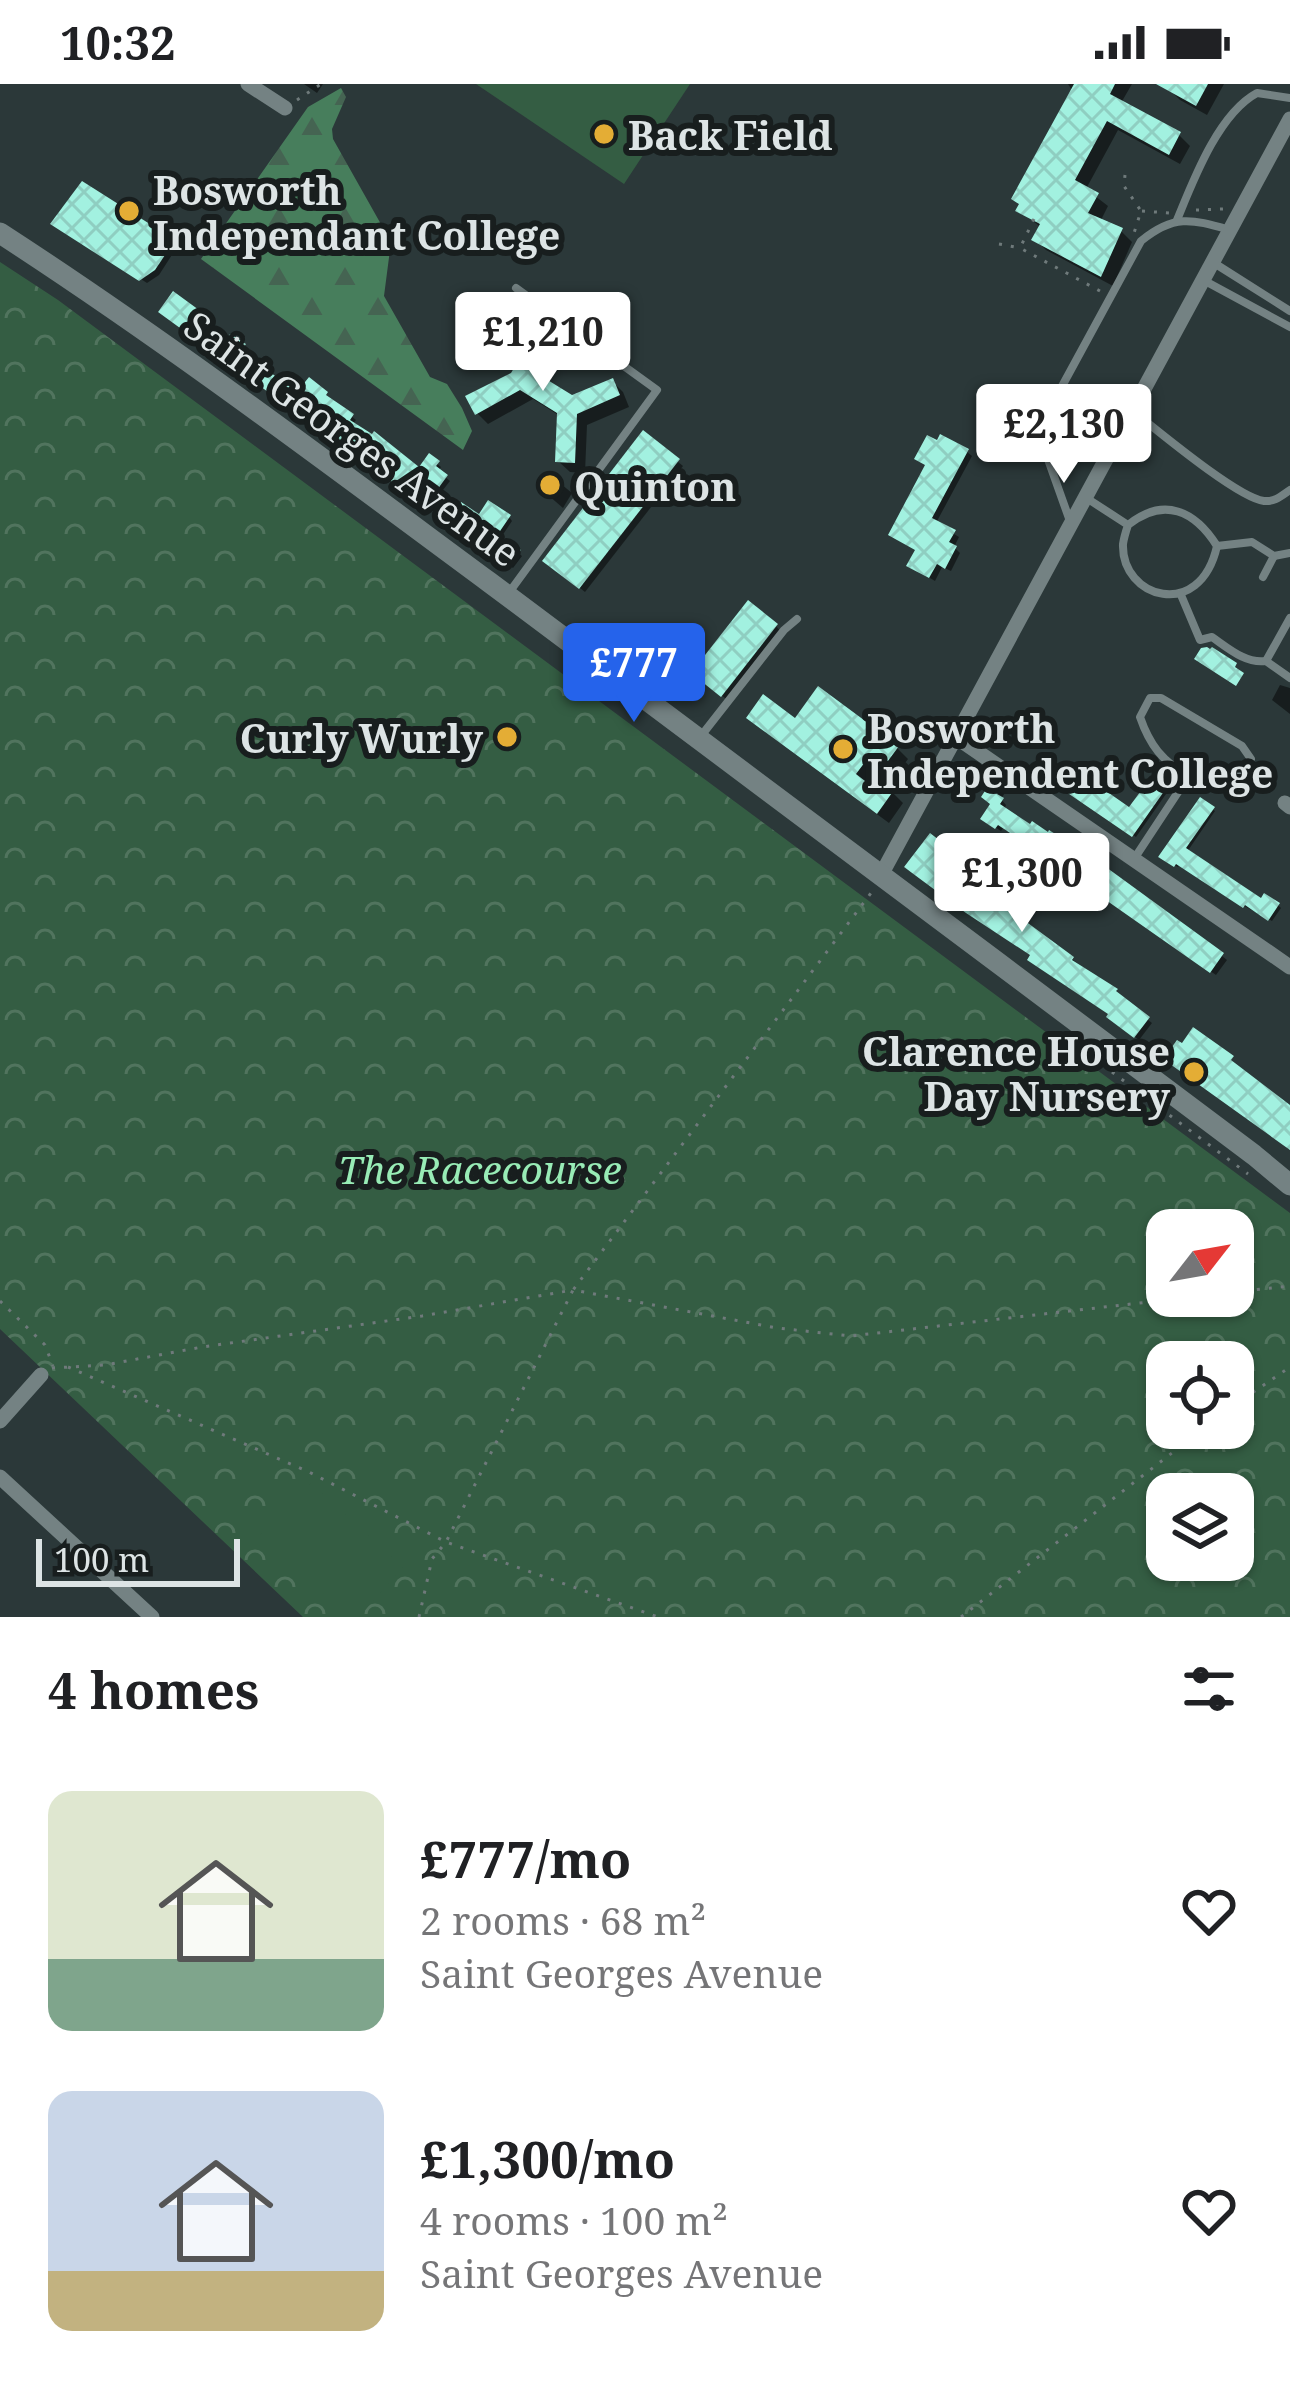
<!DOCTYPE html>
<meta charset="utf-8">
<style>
:root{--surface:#fff;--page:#f2f2f2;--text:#202124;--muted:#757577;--accent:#2563eb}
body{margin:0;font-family:"Noto Serif",serif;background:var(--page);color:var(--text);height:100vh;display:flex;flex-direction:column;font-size:45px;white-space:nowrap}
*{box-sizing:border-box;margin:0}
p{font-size:39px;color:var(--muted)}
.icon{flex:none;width:66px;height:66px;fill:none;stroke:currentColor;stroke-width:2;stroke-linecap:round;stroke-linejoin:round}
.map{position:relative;height:1533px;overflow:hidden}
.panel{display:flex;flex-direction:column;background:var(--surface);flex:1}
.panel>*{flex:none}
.needle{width:78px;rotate:59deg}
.fabs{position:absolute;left:1146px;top:1125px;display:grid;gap:24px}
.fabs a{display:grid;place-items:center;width:108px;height:108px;border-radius:24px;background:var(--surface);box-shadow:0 3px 9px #0004;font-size:60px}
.scale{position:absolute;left:36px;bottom:30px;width:204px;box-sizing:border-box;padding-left:12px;border:6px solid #dde4e5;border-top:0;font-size:33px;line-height:42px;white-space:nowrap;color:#dde4e5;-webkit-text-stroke:9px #181e1e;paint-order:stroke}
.price{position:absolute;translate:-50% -102px;padding:0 27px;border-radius:12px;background:#fff;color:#222;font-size:39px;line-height:78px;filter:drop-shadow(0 3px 6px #0008)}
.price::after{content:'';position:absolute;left:50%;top:72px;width:36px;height:27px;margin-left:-18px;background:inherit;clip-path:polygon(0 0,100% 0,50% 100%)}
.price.on{background:var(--accent);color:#fff}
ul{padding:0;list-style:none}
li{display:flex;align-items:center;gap:36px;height:300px;padding:0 48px}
li span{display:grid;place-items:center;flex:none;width:336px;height:240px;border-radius:24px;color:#555}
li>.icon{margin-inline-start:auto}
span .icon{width:144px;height:144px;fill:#fffc;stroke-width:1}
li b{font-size:51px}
h2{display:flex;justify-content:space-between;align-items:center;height:144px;padding:0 48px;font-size:51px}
.status{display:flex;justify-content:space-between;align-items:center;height:84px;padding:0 60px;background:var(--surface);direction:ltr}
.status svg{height:33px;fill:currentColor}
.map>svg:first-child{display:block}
.forest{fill:url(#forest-firs)}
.park{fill:url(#park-crowns);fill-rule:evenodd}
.pitch{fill:#345d43}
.shadow{fill:#0007}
.building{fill:url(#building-cross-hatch)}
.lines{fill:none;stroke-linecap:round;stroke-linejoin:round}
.path{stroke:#6f7a7b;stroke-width:3;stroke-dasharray:3 9;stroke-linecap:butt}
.lane{stroke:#748283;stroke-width:8}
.street{stroke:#748283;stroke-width:15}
.secondary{stroke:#748283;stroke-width:21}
.poi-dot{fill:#e4ad35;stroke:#181e1e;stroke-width:4.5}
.labels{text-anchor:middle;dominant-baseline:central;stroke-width:12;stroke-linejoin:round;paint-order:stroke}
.poi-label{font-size:39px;font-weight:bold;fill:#dde4e5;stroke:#181e1e;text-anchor:start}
.street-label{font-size:39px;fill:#dde4e5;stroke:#181e1e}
.park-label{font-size:39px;font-style:italic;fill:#98ecb6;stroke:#181e1e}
</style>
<div class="status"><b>10:32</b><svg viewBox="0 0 49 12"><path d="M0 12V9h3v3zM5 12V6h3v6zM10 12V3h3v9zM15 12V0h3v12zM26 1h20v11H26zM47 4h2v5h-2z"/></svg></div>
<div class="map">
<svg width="1290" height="1533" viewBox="0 0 1290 1533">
<defs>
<pattern id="forest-firs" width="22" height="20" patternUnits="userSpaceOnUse" patternTransform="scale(3)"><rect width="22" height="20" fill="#477e5c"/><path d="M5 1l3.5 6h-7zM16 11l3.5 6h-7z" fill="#456452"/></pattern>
<pattern id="park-crowns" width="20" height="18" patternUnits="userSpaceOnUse" patternTransform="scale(3)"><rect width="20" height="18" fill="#345d43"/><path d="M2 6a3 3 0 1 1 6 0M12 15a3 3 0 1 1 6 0" fill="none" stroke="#51745e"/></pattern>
<pattern id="building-cross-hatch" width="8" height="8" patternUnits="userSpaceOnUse" patternTransform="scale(3)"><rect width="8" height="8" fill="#a2f1e0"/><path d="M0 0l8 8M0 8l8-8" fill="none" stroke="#8fcec1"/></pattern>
</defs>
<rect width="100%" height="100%" fill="#2b3839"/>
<polygon class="forest" points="341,4 346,13 332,45 333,55 391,158 384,212 430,293 447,300 462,324 472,347 463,366 201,175 308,23"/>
<path class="park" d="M0 178 58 216 1290 1129V1533H303L0 1245ZM1167 1146H1233V1212H1167ZM1167 1278H1233V1344H1167ZM1167 1410H1233V1476H1167Z"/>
<g class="pitch">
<polygon points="476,0 690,0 624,100"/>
<polygon points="311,1399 403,1483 359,1533 349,1533 260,1451"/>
</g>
<g class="shadow">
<polygon points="304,0 323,0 317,9"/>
<polygon points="1068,0 1132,0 1121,19 1179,51 1190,62 1180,80 1118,46 1086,105 1108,122 1100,138 1121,147 1132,158 1113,202 1046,166 1035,155 1042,144 1019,126 1073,8"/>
<polygon points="1171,0 1224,0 1207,31 1180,16 1169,5"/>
<polygon points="55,139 173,158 177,163 159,191 147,199"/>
<polygon points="197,228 201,231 198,236 229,258 244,262 247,266 243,272 298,312 309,297 356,336 352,341 419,387 429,373 441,383 438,387 450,397 439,411 480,434 509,433 512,437 500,455 522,472 513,484 165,231"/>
<polygon points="532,244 543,255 543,297 572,314 612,297 623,308 629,323 587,341 585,389 570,388 558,377 560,332 533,315 488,340 477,329 513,291"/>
<polygon points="644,350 683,382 585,508 551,481"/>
<polygon points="967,368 972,372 936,439 959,453 954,463 960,469 951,487 942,483 935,497 910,482 917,467 896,455"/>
<polygon points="550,391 572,409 563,424 541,405"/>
<polygon points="776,542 782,549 729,617 701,596"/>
<polygon points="1280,601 1290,604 1290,630 1272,616"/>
<polygon points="761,645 897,664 908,675 897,690 883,679 866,702 875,708 892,708 903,719 889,739"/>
<polygon points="1158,689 1173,700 1136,753 1059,701 1130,727"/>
<polygon points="1001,702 1006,707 1001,715 1006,721 1004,726 1222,872 1227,876 1216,891 1091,805 1090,796 1043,763 1040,768 1004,743 1001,747 989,739 993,720 989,718"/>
<polygon points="1201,717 1215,727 1187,768 1262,818 1278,821 1281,824 1272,837 1235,817 1180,780 1178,783 1164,775"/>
<polygon points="930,753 950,769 942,780 1072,875 1152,939 1139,956 1113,936 1111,931 1034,872 912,787"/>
</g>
<g class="building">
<polygon points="1074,0 1115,0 1110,10 1181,48 1169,71 1107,37 1075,96 1099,109 1088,129 1123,144 1101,193 1031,156 1040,140 1015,127 1019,120 1011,115"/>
<polygon points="1156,0 1208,0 1196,22"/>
<polygon points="82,97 175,156 155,186 139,197 50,140"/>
<polygon points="173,207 199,226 196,231 228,254 230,250 246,260 241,267 297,308 309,293 328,308 326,311 354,330 350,336 372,350 374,347 419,383 429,369 440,377 436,382 448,391 437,406 459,422 461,418 479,430 488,416 511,431 498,450 521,466 509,483 158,228"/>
<polygon points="512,241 533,241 533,287 572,311 613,294 620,311 577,330 575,379 555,378 557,329 520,306 475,331 465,312 511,289 514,284"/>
<polygon points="643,346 680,375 579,505 542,477"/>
<polygon points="940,350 969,365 932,434 956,446 949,458 957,462 945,485 937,480 929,494 906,482 915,466 888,451 925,381 914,375 927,351 937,356"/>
<polygon points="748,516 778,540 721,613 691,589"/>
<polygon points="1207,563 1210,565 1212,563 1237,579 1235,583 1244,589 1236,602 1194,575 1201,564"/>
<polygon points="818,602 899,662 885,681 871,670 856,690 874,704 880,695 894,706 877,730 746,634 763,610 795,634"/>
<polygon points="1066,679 1129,723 1157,685 1172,696 1132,753 1053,699"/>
<polygon points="994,693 1003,700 997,710 1004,714 1000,720 1030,740 1032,737 1048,748 1049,746 1099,778 1224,869 1210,889 1083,800 1086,795 1037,760 1034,765 998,741 995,745 980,735 990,720 981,713"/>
<polygon points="1200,713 1215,723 1186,764 1261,814 1264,809 1280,819 1268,837 1245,821 1243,824 1176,780 1174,783 1158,773"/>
<polygon points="930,749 948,763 940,774 1074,873 1072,876 1118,905 1116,907 1150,933 1134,954 1106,933 1108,930 1027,876 1030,871 966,829 904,783"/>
<polygon points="1193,943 1234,972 1231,976 1290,1021 1290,1066 1163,975 1177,956 1182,959"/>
</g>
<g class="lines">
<g class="path">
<polyline points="297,16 321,0"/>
<polyline points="1125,91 1124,102 1141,127 1134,149"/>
<polyline points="1196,126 1223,125"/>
<polyline points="1142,127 1169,129"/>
<polyline points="1034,135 1020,164 1100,207"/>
<polyline points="999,160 1020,164"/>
<polyline points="1112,988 1248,1090"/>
<polyline points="1233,1208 1290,1202"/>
<polyline points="0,1217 45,1261 53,1282"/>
<polyline points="68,1283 309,1388 446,1458 658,1533"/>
<polyline points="52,1284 105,1281 202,1263 422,1232 573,1206 874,805"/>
<polyline points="1233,1322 1290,1283"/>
<polyline points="419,1533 432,1475 446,1458 573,1206 777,1244 851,1252 1201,1212"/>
<polyline points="961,1533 1204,1344"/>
</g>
<g class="lane">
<path d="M1177 136C1193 97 1218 30 1257 9L1290 14"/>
<polyline points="1214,179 1290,227"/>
<polyline points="1205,197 1290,243"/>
<path d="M1134 328C1158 347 1238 414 1264 417 1275 418 1281 412 1290 406"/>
<path d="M1088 415 1128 441C1164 412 1195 427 1217 462 1200 538 1121 514 1123 460 1124 453 1126 447 1128 441"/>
<path d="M1071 440 1045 367 1042 339 1141 157C1174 130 1191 135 1230 146"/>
<polyline points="1217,462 1252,458 1274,472 1290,469"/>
<polyline points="1263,493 1274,472"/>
<polyline points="508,510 657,306 516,204"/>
<path d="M1181 511 1200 556 1212 553C1228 564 1246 580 1266 577"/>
<polyline points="1290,534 1266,577 1290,594"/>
<polyline points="701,652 784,546 797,535"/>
<path d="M1134 775 1188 693C1162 676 1150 662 1140 633L1150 614H1161L1242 662 1251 675C1239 698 1210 695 1188 693"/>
</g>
<g class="street">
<polyline points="248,0 285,24"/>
<polyline points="956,653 1290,883"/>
<polyline points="1285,719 1290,723"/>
<polyline points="880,793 1290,35"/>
<polyline points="0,1337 41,1291"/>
<polyline points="0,1393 152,1533"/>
</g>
<path class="secondary" d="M0 149C168 258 328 379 489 498 745 688 999 880 1254 1071L1290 1101"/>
</g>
<g class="poi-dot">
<circle cx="604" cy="50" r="12"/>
<circle cx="129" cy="127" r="12"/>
<circle cx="550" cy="401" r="12"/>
<circle cx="507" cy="653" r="12"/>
<circle cx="843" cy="665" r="12"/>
<circle cx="1194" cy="988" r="12"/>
</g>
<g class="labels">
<g class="poi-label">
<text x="628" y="50">Back Field</text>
<text x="153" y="105">Bosworth<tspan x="153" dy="45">Independant College</tspan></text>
<text x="574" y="401">Quinton</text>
<text x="867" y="643">Bosworth<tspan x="867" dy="45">Independent College</tspan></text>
<text x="483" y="653" text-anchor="end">Curly Wurly</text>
<text x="1170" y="966" text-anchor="end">Clarence House<tspan x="1170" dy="45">Day Nursery</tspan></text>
</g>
<g class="street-label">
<text transform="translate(353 354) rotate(36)">Saint Georges Avenue</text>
</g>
<g class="park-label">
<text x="480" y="1084">The Racecourse</text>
</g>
</g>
</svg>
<div class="fabs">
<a><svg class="needle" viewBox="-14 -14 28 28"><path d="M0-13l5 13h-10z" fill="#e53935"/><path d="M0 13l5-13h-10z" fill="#757577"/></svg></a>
<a><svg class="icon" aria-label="locate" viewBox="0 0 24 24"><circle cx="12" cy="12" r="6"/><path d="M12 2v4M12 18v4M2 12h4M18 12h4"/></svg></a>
<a><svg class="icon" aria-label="layers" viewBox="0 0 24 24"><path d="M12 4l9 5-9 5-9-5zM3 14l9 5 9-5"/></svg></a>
</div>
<div class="scale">100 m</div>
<b class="price" style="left:543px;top:310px">£1,210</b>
<b class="price" style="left:1064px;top:402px">£2,130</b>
<b class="price on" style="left:634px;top:641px">£777</b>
<b class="price" style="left:1022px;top:851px">£1,300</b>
</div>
<section class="panel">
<h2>4 homes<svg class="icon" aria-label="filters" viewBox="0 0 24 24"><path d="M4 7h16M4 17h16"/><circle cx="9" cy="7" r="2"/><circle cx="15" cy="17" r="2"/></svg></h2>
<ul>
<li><span style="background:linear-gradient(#dfe7d0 70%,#7fa58c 0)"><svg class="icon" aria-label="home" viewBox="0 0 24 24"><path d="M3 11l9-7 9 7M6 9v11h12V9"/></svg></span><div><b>£777/mo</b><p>2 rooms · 68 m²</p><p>Saint Georges Avenue</p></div><svg class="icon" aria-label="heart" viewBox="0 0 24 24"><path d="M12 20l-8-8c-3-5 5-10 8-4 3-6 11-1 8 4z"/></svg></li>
<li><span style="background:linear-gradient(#c9d6e8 75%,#c2b280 0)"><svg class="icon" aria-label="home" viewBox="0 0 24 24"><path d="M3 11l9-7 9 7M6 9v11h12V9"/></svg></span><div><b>£1,300/mo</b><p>4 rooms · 100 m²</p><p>Saint Georges Avenue</p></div><svg class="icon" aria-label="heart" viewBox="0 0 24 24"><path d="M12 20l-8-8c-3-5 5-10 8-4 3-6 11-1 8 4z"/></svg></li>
</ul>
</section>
